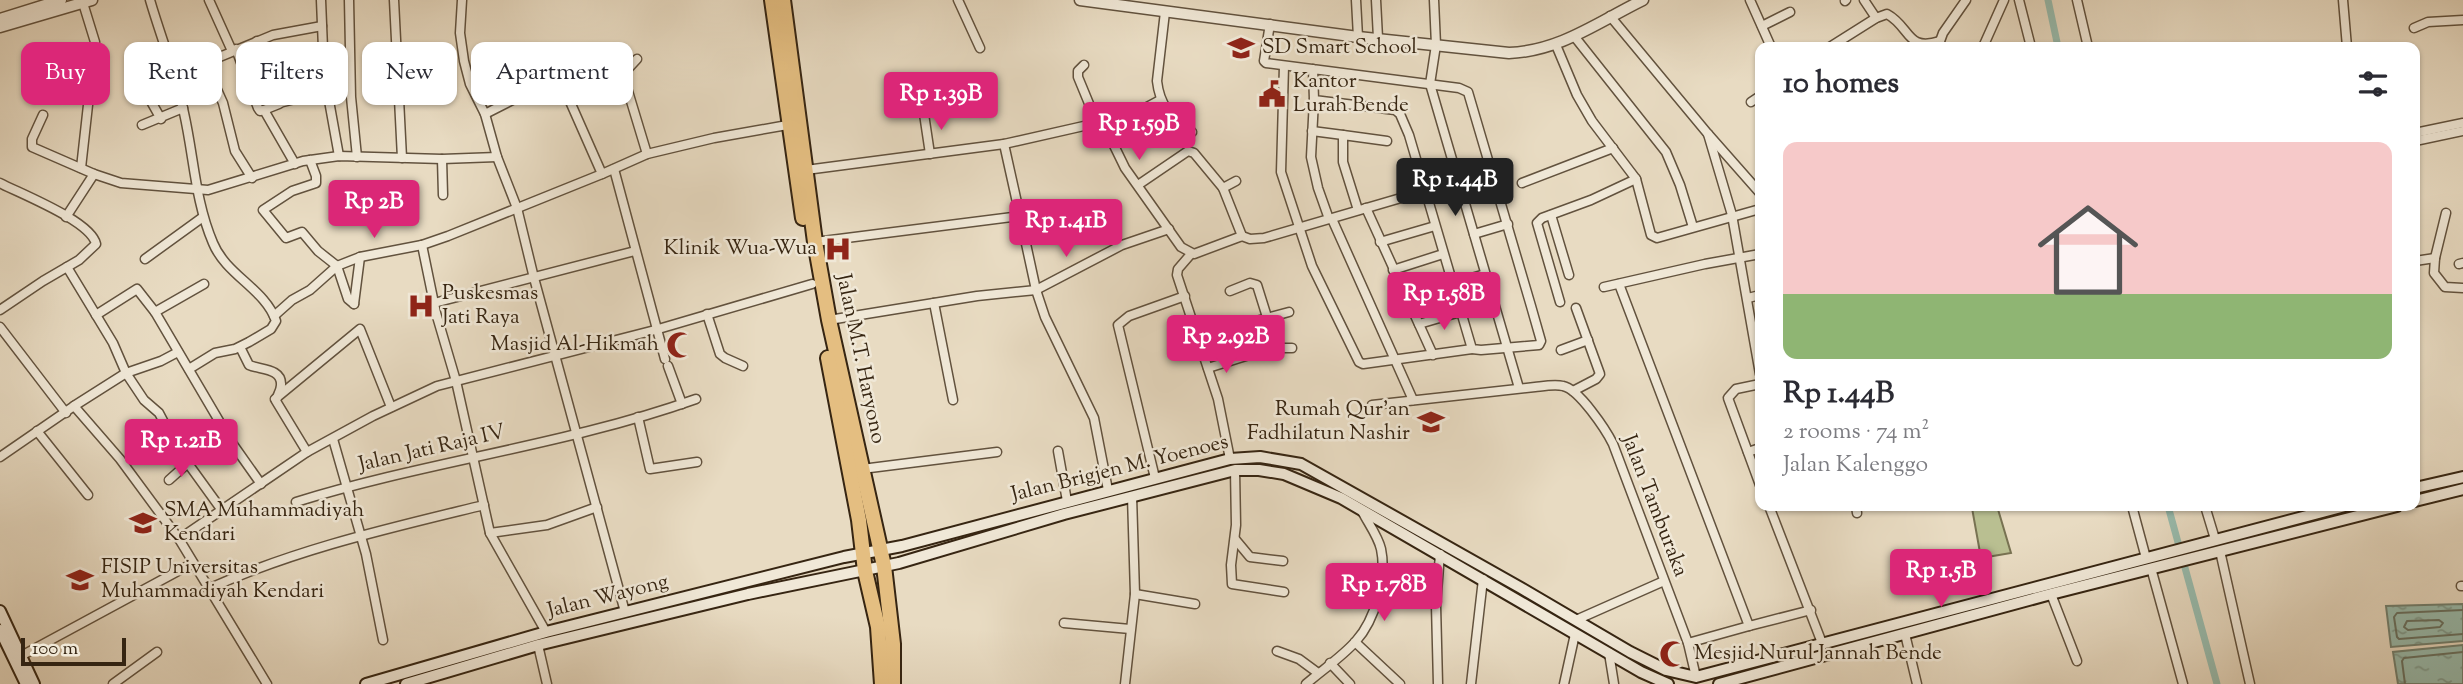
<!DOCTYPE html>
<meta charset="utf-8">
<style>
:root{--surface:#fff;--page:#f2f2f3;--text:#2b2b33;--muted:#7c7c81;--accent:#db2777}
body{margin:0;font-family:"Sorts Mill Goudy",serif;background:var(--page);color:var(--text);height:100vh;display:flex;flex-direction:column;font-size:26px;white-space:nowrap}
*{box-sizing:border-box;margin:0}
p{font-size:23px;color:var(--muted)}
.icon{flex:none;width:38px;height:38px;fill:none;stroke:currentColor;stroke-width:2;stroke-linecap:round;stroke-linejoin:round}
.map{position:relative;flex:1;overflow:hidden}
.panel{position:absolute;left:1755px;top:42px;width:665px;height:469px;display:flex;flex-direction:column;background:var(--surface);border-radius:14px;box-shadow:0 2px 5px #0004}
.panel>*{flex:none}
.hud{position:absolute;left:21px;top:42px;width:665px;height:63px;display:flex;gap:14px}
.scale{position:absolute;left:21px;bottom:18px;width:105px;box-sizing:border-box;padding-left:7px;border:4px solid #362512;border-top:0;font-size:19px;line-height:24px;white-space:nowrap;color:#362512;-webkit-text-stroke:5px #f0e8d7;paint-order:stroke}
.price{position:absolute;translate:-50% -60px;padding:0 16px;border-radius:7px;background:var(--accent);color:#fff;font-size:23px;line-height:46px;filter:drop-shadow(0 2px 4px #0008)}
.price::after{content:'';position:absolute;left:50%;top:42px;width:21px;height:16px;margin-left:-10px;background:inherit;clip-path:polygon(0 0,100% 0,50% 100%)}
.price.on{background:#222;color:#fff}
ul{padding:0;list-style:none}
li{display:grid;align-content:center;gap:14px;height:371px;padding:0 28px}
li span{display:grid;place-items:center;height:217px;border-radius:14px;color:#555}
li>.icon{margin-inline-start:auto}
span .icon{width:126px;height:126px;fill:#fffc;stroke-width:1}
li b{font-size:30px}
h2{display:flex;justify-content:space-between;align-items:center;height:84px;padding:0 28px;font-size:30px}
.chip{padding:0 24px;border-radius:14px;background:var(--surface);box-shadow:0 2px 5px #0004;font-size:24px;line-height:63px}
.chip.on{background:var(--accent);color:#fff}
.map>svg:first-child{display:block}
.pitch{fill:#b9bf91;stroke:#787252;stroke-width:2}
.water{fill:url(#water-ripples);stroke:#718070;stroke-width:2}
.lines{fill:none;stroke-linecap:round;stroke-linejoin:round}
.shore{stroke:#677060;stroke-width:2}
.canal{stroke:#98bcae;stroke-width:7}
.minor-casing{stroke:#62523e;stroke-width:11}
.tertiary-casing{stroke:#62523e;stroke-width:13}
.secondary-casing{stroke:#362512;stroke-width:14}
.trunk-casing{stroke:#362512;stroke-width:18}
.minor{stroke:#f0e8d7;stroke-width:8}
.tertiary{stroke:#f0e8d7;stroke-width:10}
.secondary{stroke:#f0e8d7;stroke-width:10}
.trunk{stroke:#e4be81;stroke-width:14}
.labels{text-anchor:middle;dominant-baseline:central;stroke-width:5;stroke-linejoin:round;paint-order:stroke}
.poi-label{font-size:21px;fill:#362512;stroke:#f0e8d7;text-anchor:start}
.street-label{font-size:21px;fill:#362512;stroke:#f0e8d7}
</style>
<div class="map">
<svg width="2463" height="684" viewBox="0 0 2463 684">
<defs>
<pattern id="water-ripples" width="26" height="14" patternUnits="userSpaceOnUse" patternTransform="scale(1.75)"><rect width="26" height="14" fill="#98bcae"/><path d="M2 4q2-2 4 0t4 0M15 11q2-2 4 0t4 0" fill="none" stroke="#7d998c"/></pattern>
</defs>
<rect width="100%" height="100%" fill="#e8dbc2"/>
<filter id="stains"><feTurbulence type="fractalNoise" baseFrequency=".00286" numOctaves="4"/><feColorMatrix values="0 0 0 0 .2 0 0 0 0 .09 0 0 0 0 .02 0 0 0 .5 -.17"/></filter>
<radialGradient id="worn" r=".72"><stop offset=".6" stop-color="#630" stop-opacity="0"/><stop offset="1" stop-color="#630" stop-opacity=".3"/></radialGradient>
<polygon class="pitch" points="1979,506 1997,506 2011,553 1981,558 1972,508"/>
<g class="water">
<polygon points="2463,604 2463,641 2391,647 2386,606"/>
<polygon points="2463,645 2463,684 2398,684 2393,652"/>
</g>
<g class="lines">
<g class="shore">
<polyline points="2463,610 2397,613 2394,617 2397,637 2399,639 2463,634"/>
<polygon points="2439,620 2443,623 2440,627 2408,630 2404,627 2407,621"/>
<polyline points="2405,684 2402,661 2404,658 2463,652"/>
</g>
<g class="canal">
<polyline points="2048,0 2058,47"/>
<polyline points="2168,506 2217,684"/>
</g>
<defs>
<g id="minor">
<path d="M150 0C161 38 176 74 184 113 194 157 195 201 213 243 226 275 265 289 276 321L271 329 249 342 235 349 215 353 189 369"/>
<polyline points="209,0 232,51"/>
<polyline points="321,0 324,73 339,156"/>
<polyline points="349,0 351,97 357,157"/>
<polyline points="394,0 402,158"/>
<polyline points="462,0 460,33 464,61 470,84 485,114 497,157 517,208 534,278 625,612"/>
<polyline points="958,0 980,48"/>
<polyline points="1356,0 1358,37"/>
<polyline points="1376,0 1378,38"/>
<polyline points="1434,0 1436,45 1430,84 1519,388"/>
<polyline points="1750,0 1771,47"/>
<polyline points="1864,0 1876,18"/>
<polyline points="2019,0 2031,47"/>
<polyline points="2077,0 2088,47"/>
<polyline points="2343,0 2347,47"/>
<polyline points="1845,1 1846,0"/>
<path d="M1165 12 1157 81C1160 108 1172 116 1192 132"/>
<polyline points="1610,16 1708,134 1760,193"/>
<polyline points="1270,24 1264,61 1266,63 1459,88 1468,92 1531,306 1541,341 1539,345 1481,350 1472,349 1409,135 1400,114 1395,110 1314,100 1313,69"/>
<polyline points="1762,26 1790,12"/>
<polyline points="2414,28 2428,22 2463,20"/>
<polyline points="1574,36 1666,152 1680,185 1693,227"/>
<polyline points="257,41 279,104 264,110"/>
<polyline points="1939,44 1943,33 1966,0"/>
<polyline points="1556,45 1577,95 1592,121 1636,179 1651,235 1657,238 1760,209"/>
<path d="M1830 47 1876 18 1887 14C1911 27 1906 52 1940 41"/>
<polyline points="1983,47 2004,0"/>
<polyline points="236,49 258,108 260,111 264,110 295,164"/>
<polyline points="637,59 625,72 624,78 647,154"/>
<polyline points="205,63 223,103 235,151 252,178"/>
<polyline points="1084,65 1078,71 1078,77 1097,123"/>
<polyline points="1284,66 1281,172 1312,266 1359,362 1363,364 1472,349"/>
<polyline points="173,71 201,59 205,63 273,35 322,26"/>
<polyline points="144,89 161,119"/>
<polyline points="1314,100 1311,157 1318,188 1329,219"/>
<polyline points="1751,102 1760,96"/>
<polyline points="279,103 327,91"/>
<polyline points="485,114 528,92 558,82 568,97 602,174"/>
<polyline points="924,114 930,154"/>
<polyline points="43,115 32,139 32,147 94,174 121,183 208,190 303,161 339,156 442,159 497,157"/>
<polyline points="1117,123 1160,100"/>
<polyline points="142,125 183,108"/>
<polyline points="1312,131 1343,135"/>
<polyline points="2415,133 2463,123"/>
<polyline points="1708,134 1732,215 1760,374"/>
<polyline points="2415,141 2463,131"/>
<polyline points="1004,144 1020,216"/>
<polyline points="442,159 443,195"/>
<polyline points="310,160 316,176 316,183 292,191 263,210 286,238 302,232 318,251 337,266 348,299 354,304"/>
<polyline points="81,168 95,42 83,3"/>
<polyline points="614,169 665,359"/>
<polyline points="806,170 1004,144 1097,123 1106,129 1125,168 1181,247 1194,254 1242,236 1250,239 1264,238 1459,181"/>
<path d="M0 183C21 194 91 221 96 244L79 260 43 281 0 310"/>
<polyline points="1522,183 1613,148"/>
<polyline points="1138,185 1188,151 1194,153 1223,188 1236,181"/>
<polyline points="1223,188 1242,236"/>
<polyline points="1366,208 1433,355"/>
<polyline points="1358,210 1343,162 1343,135 1387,141"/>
<polyline points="2446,213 2435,258 2434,273 2445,287 2463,288"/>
<polyline points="1551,215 1569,275"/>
<polyline points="66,217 94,174"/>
<polyline points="1332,219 1413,400"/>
<polyline points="1474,234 1508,224"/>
<polyline points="815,242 1020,216 1036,290 1045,317 1094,418 1108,490"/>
<polyline points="1380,242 1435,226"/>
<polyline points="422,245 436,313 456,381 490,533 546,632"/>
<polyline points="1191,254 1178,269 1177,275 1218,399 1230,459"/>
<polyline points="145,259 203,217"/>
<polyline points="2415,261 2435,258"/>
<polyline points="2459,264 2463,263"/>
<polyline points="67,267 113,343 126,373 144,400 159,413 179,451 221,509"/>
<polyline points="1393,270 1443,254"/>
<polyline points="204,284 155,312 232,443 261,484"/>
<polyline points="1619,284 1749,626 1811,610"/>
<polyline points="1604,287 1705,264 1760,254"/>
<polyline points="1230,291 1250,283 1257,285 1267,317"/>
<polyline points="1405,298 1485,274"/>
<polyline points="1748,298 1760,295"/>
<polyline points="1560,302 1537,223 1542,218 1591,200 1636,179"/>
<polyline points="434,303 635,251"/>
<polyline points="934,303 953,400"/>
<polyline points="354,304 360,257"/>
<polyline points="707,314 720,354 725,358 743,366"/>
<polyline points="96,315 137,289 155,312"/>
<polyline points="274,316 292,300 310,290 337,266 360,257 422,245 448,236 602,174 647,154 714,138 793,124"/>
<polyline points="829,320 977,296 1036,290 1122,245 1169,229"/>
<polyline points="1419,324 1460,312"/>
<polyline points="0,327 66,413"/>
<polyline points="1198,337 1289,312"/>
<path d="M240 347 249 365C260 370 282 368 281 385 281 391 277 395 276 401L307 452"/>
<polyline points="1561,350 1588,340"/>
<polyline points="668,366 682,404"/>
<polyline points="1208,368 1271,348 1292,348"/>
<polyline points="1760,384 1736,389 1728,398 1760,485"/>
<polyline points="1573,391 1596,379 1600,374 1576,308"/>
<polyline points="275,399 360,329 391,407"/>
<path d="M1372 405 1535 387C1544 386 1555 384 1563 386 1579 389 1606 430 1613 444L1688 643 1696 677"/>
<polyline points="74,406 126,373 161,361 178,352"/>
<polyline points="638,417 650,469 697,462"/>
<polyline points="37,431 88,495"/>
<polyline points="333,439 366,554 383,640"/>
<polyline points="1058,451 1067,501"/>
<polyline points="1748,452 1760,448"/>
<polyline points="0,457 74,406 120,459 179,539 267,684"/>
<polyline points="862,469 997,452"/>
<polyline points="1235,470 1236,525 1231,565 1232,584 1284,592"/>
<polyline points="1155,478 1118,325 1129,316 1185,296"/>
<polyline points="169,480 188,463"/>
<path d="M296 502C428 461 567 445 696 399"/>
<polyline points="1769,506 1822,643"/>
<polyline points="1856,506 1857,513"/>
<polyline points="2132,506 2146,558"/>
<polyline points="2205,506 2215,539"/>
<polyline points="490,533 547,525 597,507"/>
<polyline points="179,539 307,452 373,416 437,386 655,330 812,284"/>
<polyline points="1235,539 1250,557 1283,561"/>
<polyline points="2220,551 2250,684"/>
<polyline points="2151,568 2183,684"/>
<polyline points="2461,586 2463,586"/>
<path d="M208 589C296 549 390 528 484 505"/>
<polyline points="1135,594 1195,604"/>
<polyline points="2051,594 2077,661"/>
<polyline points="1576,620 1664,581"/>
<polyline points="1064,623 1130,629"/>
<polyline points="1905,634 1917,684"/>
<polyline points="1355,642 1400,684"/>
<polyline points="1688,643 1749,626"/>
<polyline points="538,645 547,684"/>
<polyline points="1277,651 1299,659 1318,673"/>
<polyline points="1609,653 1614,684"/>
<polyline points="21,656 193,563"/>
<polyline points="1330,663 1350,684"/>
<polyline points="113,684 157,652"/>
<polyline points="1125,684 1135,594 1132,496"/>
<path d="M1306 684C1322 670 1342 657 1356 641 1375 620 1387 578 1381 549 1378 536 1368 523 1362 511"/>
<polyline points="1438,684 1436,605 1440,554"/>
<polyline points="1471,684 1483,579"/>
<polyline points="1564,684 1575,634"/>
</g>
<g id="tertiary">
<path d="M1080 0 1358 37 1509 53C1560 51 1598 22 1643 0"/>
<polyline points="0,19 61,0"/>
<polyline points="0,27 92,0"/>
</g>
<g id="secondary">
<polyline points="2415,488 2463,477"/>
<polyline points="2415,501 2463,489"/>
<polyline points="0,611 34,684"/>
<polyline points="0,630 26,684"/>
<polyline points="366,684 546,632 844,557 902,546 1230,459 1260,457 1301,464 1521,588 1630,652 1666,670 1696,677 2345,506"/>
<polyline points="406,684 538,645 748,594 899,563 1064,514 1235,470 1259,470 1284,474 1341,498 1641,672 1668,684"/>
<polyline points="1719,684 2051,594 2397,506"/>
</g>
<g id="trunk">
<polyline points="772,0 803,218"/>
<polyline points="783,0 815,242 829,320 884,566 893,644 893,684"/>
<polyline points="828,358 859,520 865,571 878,627 882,684"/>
</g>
</defs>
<use href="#minor" class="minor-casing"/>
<use href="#tertiary" class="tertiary-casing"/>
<use href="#secondary" class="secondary-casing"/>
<use href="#trunk" class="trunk-casing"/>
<use href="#minor" class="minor"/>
<use href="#tertiary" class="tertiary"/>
<use href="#secondary" class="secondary"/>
<use href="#trunk" class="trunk"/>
</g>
<defs>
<symbol id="school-bare" viewBox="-9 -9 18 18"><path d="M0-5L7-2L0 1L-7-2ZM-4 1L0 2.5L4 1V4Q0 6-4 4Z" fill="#8f2418" stroke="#f0e8d7" stroke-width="2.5" paint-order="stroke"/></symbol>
<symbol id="civic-bare" viewBox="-9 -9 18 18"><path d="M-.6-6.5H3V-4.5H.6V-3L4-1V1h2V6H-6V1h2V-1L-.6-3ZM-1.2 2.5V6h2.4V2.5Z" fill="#8f2418" stroke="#f0e8d7" stroke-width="2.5" paint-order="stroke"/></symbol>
<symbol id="hospital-bare" viewBox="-9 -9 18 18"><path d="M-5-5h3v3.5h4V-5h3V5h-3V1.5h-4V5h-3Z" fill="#8f2418" stroke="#f0e8d7" stroke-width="2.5" paint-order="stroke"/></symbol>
<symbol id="mosque-bare" viewBox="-9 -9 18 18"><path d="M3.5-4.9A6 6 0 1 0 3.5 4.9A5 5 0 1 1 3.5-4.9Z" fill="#8f2418" stroke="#f0e8d7" stroke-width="2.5" paint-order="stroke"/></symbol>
<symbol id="university-bare" viewBox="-9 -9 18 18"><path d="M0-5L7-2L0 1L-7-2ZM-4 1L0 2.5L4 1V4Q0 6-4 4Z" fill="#8f2418" stroke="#f0e8d7" stroke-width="2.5" paint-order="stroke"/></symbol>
</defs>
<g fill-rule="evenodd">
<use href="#school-bare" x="1222" y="29" width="38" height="38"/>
<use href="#civic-bare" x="1253" y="75" width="38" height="38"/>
<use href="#hospital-bare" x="819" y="230" width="38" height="38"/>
<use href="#hospital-bare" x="402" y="287" width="38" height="38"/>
<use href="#mosque-bare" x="661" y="326" width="38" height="38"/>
<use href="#school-bare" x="1412" y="403" width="38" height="38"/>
<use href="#school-bare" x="124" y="504" width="38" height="38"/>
<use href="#university-bare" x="61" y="561" width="38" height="38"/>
<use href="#mosque-bare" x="1654" y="635" width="38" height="38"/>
</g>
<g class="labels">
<g class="poi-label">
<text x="1262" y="48">SD Smart School</text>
<text x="1293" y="82">Kantor<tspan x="1293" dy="24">Lurah Bende</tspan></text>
<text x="817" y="249" text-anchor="end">Klinik Wua-Wua</text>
<text x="442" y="294">Puskesmas<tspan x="442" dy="24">Jati Raya</tspan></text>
<text x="659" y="345" text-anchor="end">Masjid Al-Hikmah</text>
<text x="1410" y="410" text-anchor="end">Rumah Qur'an<tspan x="1410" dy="24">Fadhilatun Nashir</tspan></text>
<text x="164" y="511">SMA Muhammadiyah<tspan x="164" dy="24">Kendari</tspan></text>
<text x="101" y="568">FISIP Universitas<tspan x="101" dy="24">Muhammadiyah Kendari</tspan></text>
<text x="1694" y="654">Mesjid Nurul Jannah Bende</text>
</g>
<g class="street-label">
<text transform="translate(860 359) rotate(78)">Jalan M.T. Haryono</text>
<text transform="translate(432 449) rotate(-13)">Jalan Jati Raja IV</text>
<text transform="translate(1120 469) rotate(-14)">Jalan Brigjen M. Yoenoes</text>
<text transform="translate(1654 506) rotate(69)">Jalan Tamburaka</text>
<text transform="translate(608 597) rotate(-14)">Jalan Wayong</text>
</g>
</g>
<rect width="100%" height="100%" filter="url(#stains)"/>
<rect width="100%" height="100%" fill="url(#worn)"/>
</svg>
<div class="scale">100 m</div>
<b class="price" style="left:941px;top:132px">Rp 1.39B</b>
<b class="price" style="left:1139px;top:162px">Rp 1.59B</b>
<b class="price on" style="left:1455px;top:218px">Rp 1.44B</b>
<b class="price" style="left:374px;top:240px">Rp 2B</b>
<b class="price" style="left:1066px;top:259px">Rp 1.41B</b>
<b class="price" style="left:1444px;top:332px">Rp 1.58B</b>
<b class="price" style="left:1226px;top:375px">Rp 2.92B</b>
<b class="price" style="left:181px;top:479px">Rp 1.21B</b>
<b class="price" style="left:1941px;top:609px">Rp 1.5B</b>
<b class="price" style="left:1384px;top:623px">Rp 1.78B</b>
<div class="hud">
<a class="chip on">Buy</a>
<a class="chip">Rent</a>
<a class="chip">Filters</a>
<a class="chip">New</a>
<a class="chip">Apartment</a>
</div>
<section class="panel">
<h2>10 homes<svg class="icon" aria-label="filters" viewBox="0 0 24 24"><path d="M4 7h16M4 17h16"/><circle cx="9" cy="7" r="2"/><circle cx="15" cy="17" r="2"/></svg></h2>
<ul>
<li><span style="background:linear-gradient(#f6c9c9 70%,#8fb573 0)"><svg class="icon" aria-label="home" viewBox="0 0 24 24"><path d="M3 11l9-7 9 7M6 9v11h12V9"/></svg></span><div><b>Rp 1.44B</b><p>2 rooms · 74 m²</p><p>Jalan Kalenggo</p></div></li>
</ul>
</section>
</div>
